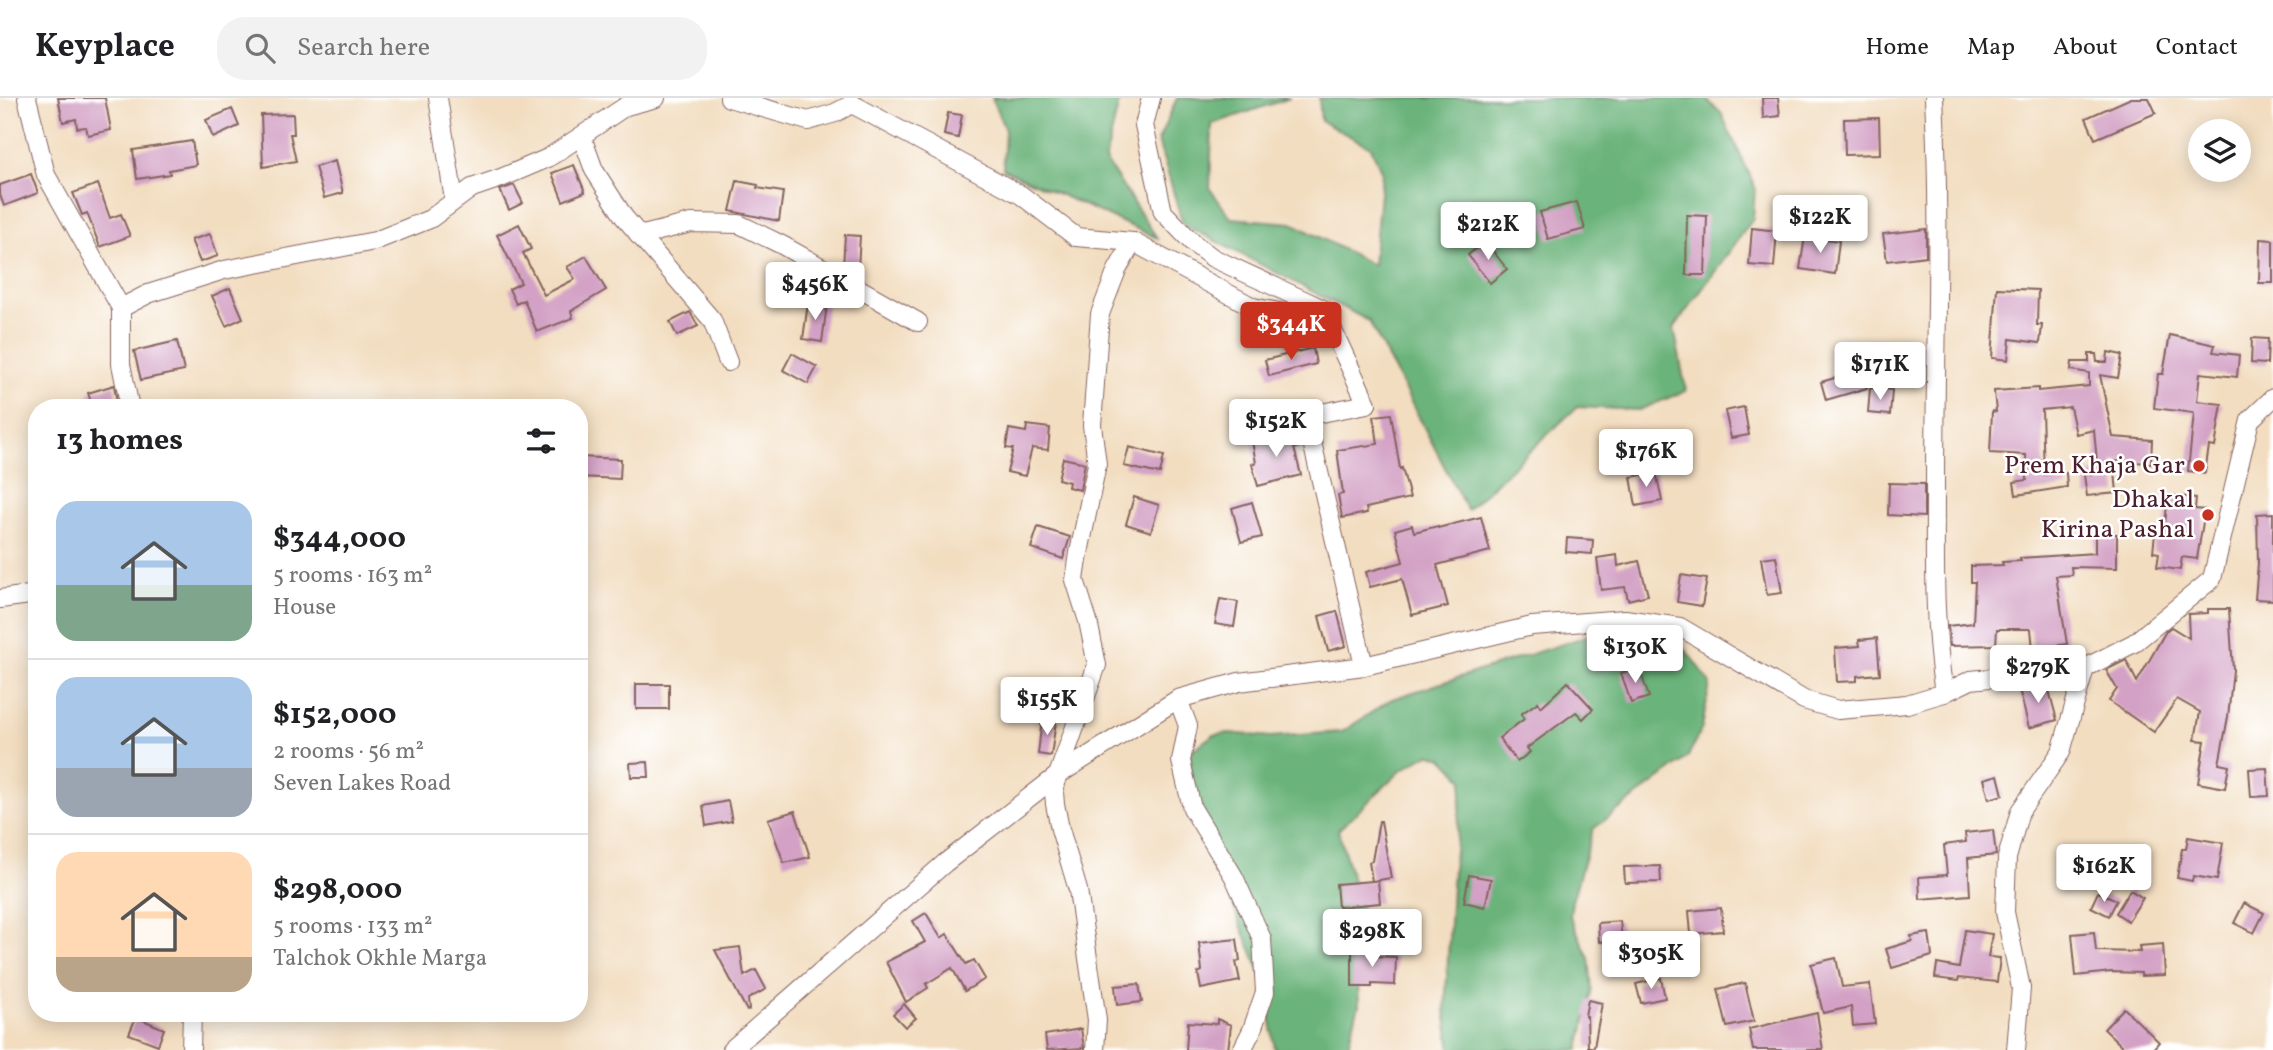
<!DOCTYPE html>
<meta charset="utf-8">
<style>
:root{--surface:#fff;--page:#f2f2f2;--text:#202124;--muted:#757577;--line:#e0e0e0;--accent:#c8321e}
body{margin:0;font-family:Vollkorn,serif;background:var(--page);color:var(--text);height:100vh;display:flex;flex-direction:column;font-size:26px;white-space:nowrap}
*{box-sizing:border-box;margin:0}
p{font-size:23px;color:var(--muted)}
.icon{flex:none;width:38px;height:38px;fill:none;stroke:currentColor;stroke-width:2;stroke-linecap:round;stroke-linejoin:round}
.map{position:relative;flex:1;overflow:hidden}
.panel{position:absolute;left:28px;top:301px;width:560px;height:623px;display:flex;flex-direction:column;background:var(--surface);border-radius:28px;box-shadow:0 4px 18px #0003}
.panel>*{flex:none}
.fabs{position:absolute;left:2188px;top:21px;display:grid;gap:14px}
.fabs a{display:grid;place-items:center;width:63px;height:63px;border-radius:50%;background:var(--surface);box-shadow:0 4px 18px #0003;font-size:35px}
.price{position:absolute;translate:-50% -60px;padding:0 16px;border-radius:7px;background:#fff;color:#222;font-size:23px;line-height:46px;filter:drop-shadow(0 2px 4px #0008)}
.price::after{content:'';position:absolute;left:50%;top:42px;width:21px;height:16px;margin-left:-10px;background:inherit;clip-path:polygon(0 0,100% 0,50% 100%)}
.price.current{background:var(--accent);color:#fff}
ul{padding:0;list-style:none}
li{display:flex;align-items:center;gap:21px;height:175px;padding:0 28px}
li+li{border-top:2px solid var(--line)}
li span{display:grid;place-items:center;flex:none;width:196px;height:140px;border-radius:21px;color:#555}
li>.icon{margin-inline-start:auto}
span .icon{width:84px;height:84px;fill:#fffc;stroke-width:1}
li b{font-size:30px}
h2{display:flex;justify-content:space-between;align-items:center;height:84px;padding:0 28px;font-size:30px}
header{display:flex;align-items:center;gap:42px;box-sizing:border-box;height:98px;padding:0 35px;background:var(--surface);border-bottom:2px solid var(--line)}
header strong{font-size:33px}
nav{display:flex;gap:38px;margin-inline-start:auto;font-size:24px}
.search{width:490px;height:63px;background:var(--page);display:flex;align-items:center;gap:18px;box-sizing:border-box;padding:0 24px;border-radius:28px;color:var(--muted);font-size:26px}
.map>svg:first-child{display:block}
.forest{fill:#6bb37a;stroke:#5a6952;stroke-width:2}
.building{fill:#d3a1c5}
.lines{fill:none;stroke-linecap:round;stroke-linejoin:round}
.minor-casing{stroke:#85625f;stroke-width:20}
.minor{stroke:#fff;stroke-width:18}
.poi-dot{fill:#c8321e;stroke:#fff;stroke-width:2.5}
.labels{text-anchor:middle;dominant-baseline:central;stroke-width:5;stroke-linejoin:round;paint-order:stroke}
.poi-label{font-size:26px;fill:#4a1f2b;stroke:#fff;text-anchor:end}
</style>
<header>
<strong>Keyplace</strong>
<div class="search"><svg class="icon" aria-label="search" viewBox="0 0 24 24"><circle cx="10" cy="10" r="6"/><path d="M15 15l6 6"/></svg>Search here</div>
<nav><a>Home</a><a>Map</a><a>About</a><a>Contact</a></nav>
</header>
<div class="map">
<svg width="2273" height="952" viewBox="0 0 2273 952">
<rect width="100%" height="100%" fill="#fff"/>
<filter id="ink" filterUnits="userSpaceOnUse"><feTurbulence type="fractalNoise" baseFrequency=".0143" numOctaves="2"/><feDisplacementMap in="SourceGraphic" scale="14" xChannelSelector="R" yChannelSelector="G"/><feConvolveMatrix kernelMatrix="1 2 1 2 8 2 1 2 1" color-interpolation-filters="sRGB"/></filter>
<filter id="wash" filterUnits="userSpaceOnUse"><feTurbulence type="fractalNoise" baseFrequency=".00686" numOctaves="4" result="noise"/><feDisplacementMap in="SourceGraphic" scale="28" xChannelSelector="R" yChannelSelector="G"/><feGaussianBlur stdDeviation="1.57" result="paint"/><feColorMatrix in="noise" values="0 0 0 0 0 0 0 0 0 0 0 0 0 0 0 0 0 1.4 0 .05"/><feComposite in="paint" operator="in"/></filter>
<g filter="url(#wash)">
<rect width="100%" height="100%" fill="#f2ddc0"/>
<g class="forest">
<polygon points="992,0 1120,0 1105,62 1157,140 1003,71 1005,32"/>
<polygon points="1177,0 1290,0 1212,26 1210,91 1231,120 1292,125 1373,167 1382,75 1371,49 1321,23 1319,0 1705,0 1721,15 1755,89 1753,121 1674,230 1686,293 1639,312 1577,309 1467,412 1369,223 1183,126 1158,43"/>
<polygon points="1615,529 1685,551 1710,585 1702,630 1687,660 1593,731 1572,803 1570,818 1589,860 1592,891 1579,952 1451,952 1445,913 1453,771 1463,681 1443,660 1429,656 1403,671 1338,732 1363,817 1356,847 1359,907 1349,943 1349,952 1275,952 1266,887 1192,710 1190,654 1213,637 1229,635 1270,639 1342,634 1392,601"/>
</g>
<g id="blocks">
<g class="building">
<polygon points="58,0 105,0 111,32 88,37 86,29 77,30 76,21 63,24"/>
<polygon points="1762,0 1778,0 1780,18 1763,20"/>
<polygon points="2131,0 2149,0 2156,15 2095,41 2086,20"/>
<polygon points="232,11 239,28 213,40 206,22"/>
<polygon points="948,15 962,17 958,40 944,37"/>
<polygon points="293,16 294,36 290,36 296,63 263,69 261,17"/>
<polygon points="1879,20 1880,56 1845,57 1844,21"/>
<polygon points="192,43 196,67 169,72 170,76 137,81 133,52"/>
<polygon points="335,63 343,95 324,100 315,69"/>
<polygon points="574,67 585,94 563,103 552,75"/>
<polygon points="31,76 38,95 4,108 0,97 0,87"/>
<polygon points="737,83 758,87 757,90 783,94 779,123 730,113"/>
<polygon points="98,86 110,120 121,116 130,138 100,149 87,115 82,117 73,95"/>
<polygon points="514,87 523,105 509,112 500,92"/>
<polygon points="1577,104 1585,131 1548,141 1540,114"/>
<polygon points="1687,117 1707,118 1705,177 1686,177"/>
<polygon points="519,126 531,151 523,155 544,197 575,181 567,169 586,158 606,192 571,213 573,220 537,234 524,202 516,206 509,191 521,185 497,137"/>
<polygon points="1752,130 1777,133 1774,169 1749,167"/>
<polygon points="1926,131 1926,158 1887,163 1883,136"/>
<polygon points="210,136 218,158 200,164 191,142"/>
<polygon points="845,137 860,138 858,170 843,168"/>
<polygon points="1805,138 1839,143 1835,176 1800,171"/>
<polygon points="2260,141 2273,142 2273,185 2259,185"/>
<polygon points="1485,143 1507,171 1490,185 1468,157"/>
<polygon points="230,190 243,220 226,228 212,198"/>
<polygon points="1997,190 2038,192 2037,227 2042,227 2040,245 2010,241 2008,262 1992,260"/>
<polygon points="808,205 827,207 822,244 803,241"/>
<polygon points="690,214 698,228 677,238 670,224"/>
<polygon points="2170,237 2215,247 2213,254 2239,257 2237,279 2200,275 2197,303 2222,306 2215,349 2209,348 2205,375 2188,373 2194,315 2154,310 2158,276 2163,276"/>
<polygon points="2252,240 2268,241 2267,266 2251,265"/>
<polygon points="177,243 184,273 141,282 134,253"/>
<polygon points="1313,250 1316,266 1269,278 1265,262"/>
<polygon points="2108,254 2122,257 2118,280 2100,277 2113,339 2152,342 2151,365 2114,363 2117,395 2087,398 2084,377 2098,375 2094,332 2076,336 2070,309 2042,312 2044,377 2066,375 2067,389 2016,397 2014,384 2027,382 2026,357 1990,355 1992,313 1996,314 1994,293 2038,290 2038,293 2089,288 2089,275 2071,272 2072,264 2089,264 2089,256 2096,256 2097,264 2107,264"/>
<polygon points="792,255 817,269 808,286 783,272"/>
<polygon points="1862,272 1867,290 1826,302 1821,284"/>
<polygon points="114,287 118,310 93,310 88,295"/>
<polygon points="1870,290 1892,292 1890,317 1868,315"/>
<polygon points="1744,309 1749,337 1731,340 1725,313"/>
<polygon points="1391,316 1400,371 1402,370 1410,400 1366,410 1367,415 1342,420 1338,397 1343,396 1337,352 1378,346 1374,318"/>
<polygon points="1027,327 1050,330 1048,352 1032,350 1025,378 1007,374 1013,351 1006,350 1009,331 1026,334"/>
<polygon points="1297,334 1300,349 1294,350 1301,377 1258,388 1252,366 1256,365 1252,343"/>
<polygon points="1129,349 1164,358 1160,376 1124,368"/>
<polygon points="580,359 621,361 620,381 579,379"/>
<polygon points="1063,360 1085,365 1080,392 1068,389 1069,384 1058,381"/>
<polygon points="1656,374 1662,403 1636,408 1631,379"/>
<polygon points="1889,385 1924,386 1924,419 1888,417"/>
<polygon points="2168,397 2196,400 2195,411 2205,412 2197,461 2182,459 2180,472 2157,469 2159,455 2153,454 2155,435 2164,436"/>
<polygon points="1134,399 1159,407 1151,434 1126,426"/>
<polygon points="1252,404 1262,439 1241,444 1232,410"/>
<polygon points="2273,415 2273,502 2255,501 2258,465 2257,416"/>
<polygon points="1481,419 1490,453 1437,467 1448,508 1412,517 1402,481 1370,489 1366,474 1403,464 1395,432 1412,427 1414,434 1438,428 1438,430"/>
<polygon points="1038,429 1070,439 1063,461 1031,450"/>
<polygon points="2095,436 2117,436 2117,470 2071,469 2072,477 2056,478 2067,546 2033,551 2031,531 1997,531 1996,547 1950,548 1948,528 1973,525 1975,484 1971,484 1971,468 2003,467 2002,464 2021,463 2020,460 2095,455"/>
<polygon points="1567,440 1593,442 1592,456 1566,454"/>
<polygon points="1617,457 1618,468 1639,463 1648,497 1628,502 1625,489 1601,492 1597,460"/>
<polygon points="1776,458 1782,495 1767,497 1761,460"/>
<polygon points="1681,477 1707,481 1702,508 1677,504"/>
<polygon points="1220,501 1238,504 1234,529 1215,526"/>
<polygon points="2208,511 2229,511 2233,572 2228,619 2219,666 2229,668 2225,690 2198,685 2205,643 2195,642 2200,614 2177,601 2154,634 2109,603 2117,591 2106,572 2126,562 2137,584 2166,533 2171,529 2189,540 2188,516 2208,515"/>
<polygon points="1337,513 1346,548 1328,553 1319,518"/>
<polygon points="1877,540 1880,576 1857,578 1857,583 1837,584 1835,550 1860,548 1859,542"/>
<polygon points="1639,569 1649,599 1631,605 1621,575"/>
<polygon points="1568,584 1593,611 1583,621 1576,614 1527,650 1530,654 1517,664 1499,640 1524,621 1521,616 1538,604 1541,609"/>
<polygon points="2047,585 2057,622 2029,630 2019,591"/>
<rect x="636" y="586" width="33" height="25"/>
<polygon points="1042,621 1056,623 1051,658 1038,656"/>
<polygon points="648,664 649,679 631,679 630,665"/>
<polygon points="2267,670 2269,698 2251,699 2249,671"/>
<polygon points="1998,677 2003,697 1989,701 1984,681"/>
<polygon points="728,703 732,723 706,728 703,708"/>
<polygon points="795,713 810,759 784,765 768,721"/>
<polygon points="1379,723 1381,723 1391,780 1373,783 1378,782 1380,805 1338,809 1336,786 1372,783 1369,764 1372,763"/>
<polygon points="1993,732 1996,757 1968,760 1970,797 1920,801 1919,779 1947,777 1944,747 1966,744 1965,735"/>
<polygon points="2188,739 2223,745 2217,782 2193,778 2192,783 2177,780 2182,751 2186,751"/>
<polygon points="1660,768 1661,784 1625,785 1624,769"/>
<polygon points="1469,777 1491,781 1485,809 1464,804"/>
<polygon points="2130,792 2143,800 2128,823 2116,815"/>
<polygon points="2098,794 2117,802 2109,818 2091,809"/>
<polygon points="2244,805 2264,815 2254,835 2234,825"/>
<polygon points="1721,810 1723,833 1691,836 1689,813"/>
<polygon points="926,815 941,840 947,836 966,866 974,862 985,881 965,893 952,870 926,886 928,890 906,904 886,864 925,844 913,823"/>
<polygon points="1620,823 1622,842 1599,844 1598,825"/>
<polygon points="1965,832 1992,836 1988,859 2000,860 1997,884 1959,880 1958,883 1935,880 1937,866 1959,870"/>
<polygon points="2094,834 2096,853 2140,854 2139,848 2163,846 2165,877 2141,878 2141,875 2111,874 2076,878 2072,836"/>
<polygon points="1929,835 1932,858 1892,870 1886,851 1912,843 1911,838"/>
<polygon points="1237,841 1240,863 1236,864 1240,883 1201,891 1198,875 1202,873 1199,845"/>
<polygon points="740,849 744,878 756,872 766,891 748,901 749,912 747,913 715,852"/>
<polygon points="1352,850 1372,850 1372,858 1396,859 1395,887 1372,886 1372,889 1352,889"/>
<polygon points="1836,860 1842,889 1870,886 1875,926 1853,928 1851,909 1823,915 1811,866"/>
<polygon points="1661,880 1665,900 1641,905 1636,886"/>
<polygon points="1745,885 1754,923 1727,929 1718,891"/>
<polygon points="1139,886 1142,904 1117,907 1115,888"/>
<polygon points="1588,902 1602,905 1594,949 1588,949 1587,918 1585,918"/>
<polygon points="904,906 916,920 905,929 893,916"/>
<polygon points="2124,910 2159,944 2152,952 2126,952 2104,931"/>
<polygon points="1817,915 1823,952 1753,952 1749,931"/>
<polygon points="136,919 164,931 158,947 129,936"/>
<polygon points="1217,921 1231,927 1228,952 1186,952 1188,924 1217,926"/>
<polygon points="1081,931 1084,950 1047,952 1045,937"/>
</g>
</g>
</g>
<g filter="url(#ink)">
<use href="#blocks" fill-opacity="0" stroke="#85625f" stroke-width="2"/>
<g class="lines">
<defs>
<g id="minor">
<polyline points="27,0 46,77 121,210"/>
<polyline points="438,0 454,102"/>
<polyline points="729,0 808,23 835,15 852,6 1021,97 1076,139 1133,144 1253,209 1328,224"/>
<polyline points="1151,0 1144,27 1163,114 1193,145 1213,160 1323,211 1367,306 1306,318 1364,568"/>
<path d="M1934 0C1941 129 1935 259 1935 388 1935 457 1933 527 1944 595"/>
<polyline points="582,39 594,72 624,119 712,222 728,264"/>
<polyline points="639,138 691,125 739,126 782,147 918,224"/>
<polyline points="121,210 148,196 224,172 375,143 430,121 472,90 501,80 548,60 626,8 656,0"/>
<polyline points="121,210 121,266 130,310"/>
<polyline points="0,501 37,496"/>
<polyline points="1178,601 1188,628 1181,663 1192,710 1234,779 1262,841 1265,894 1252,932 1242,952"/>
<polyline points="191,952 192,915"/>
<polyline points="731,952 945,765 1058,677 1178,601 1239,584 1364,568 1532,528 1625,521 1680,529 1804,602 1838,612 1907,606 1944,595 1971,582 2085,570 2134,545 2212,481 2250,322 2273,300"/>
<polyline points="1095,952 1097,922 1078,792 1060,731 1055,706 1054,694 1058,677 1097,567 1088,523 1075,482 1079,455 1097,366 1092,327 1100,216 1117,172 1133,144"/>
<polyline points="2016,952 2021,890 2005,814 2007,760 2020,713 2061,654 2085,570"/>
</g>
</defs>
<use href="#minor" class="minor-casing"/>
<use href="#minor" class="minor"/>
</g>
</g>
<g class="poi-dot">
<circle cx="2199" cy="368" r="7"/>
<circle cx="2208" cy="417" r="7"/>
</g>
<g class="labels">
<g class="poi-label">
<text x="2185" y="368">Prem Khaja Gar</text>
<text x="2194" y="402">Dhakal<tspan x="2194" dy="30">Kirina Pashal</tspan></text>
</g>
</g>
</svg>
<div class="fabs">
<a><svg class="icon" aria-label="layers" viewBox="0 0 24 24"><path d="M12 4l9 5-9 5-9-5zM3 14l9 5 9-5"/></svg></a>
</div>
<b class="price" style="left:1820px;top:157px">$122K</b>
<b class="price" style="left:1488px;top:164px">$212K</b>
<b class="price" style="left:815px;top:224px">$456K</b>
<b class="price current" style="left:1291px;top:264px">$344K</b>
<b class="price" style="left:1880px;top:304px">$171K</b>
<b class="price" style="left:1276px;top:361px">$152K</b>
<b class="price" style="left:1646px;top:391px">$176K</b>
<b class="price" style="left:1635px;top:587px">$130K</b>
<b class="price" style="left:2038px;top:607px">$279K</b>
<b class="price" style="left:1047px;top:639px">$155K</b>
<b class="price" style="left:2104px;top:806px">$162K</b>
<b class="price" style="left:1372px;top:871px">$298K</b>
<b class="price" style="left:1651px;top:893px">$305K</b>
<section class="panel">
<h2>13 homes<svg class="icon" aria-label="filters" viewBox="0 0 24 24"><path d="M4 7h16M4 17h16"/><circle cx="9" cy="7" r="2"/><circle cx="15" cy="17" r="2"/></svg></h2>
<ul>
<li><span style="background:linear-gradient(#a9c7e8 60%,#7fa58c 0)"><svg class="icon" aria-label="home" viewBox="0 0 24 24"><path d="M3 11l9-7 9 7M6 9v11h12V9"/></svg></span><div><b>$344,000</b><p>5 rooms · 163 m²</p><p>House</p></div></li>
<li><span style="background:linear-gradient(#a9c7e8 65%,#9aa5b1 0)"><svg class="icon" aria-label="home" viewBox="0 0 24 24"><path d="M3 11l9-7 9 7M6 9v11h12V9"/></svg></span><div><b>$152,000</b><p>2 rooms · 56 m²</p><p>Seven Lakes Road</p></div></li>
<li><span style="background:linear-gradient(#ffd9b3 75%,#b9a48a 0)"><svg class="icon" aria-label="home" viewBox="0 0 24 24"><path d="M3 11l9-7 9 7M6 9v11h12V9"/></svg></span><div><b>$298,000</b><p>5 rooms · 133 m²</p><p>Talchok Okhle Marga</p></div></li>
</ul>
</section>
</div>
